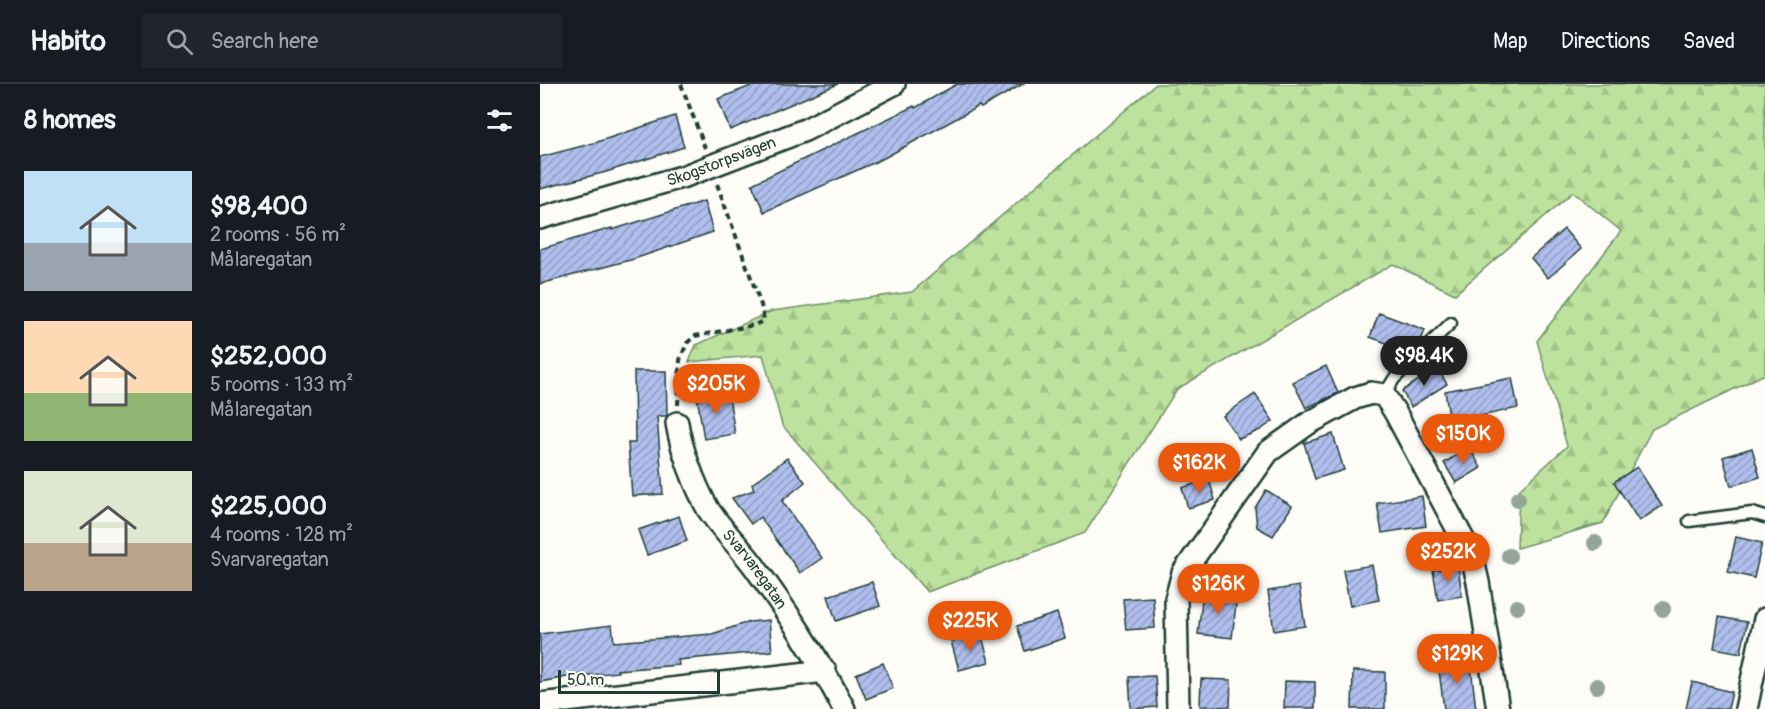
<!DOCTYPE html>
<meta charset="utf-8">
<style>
:root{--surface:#171b24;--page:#20242c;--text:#f1f3f6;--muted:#9ea1a6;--line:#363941;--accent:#ea580c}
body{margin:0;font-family:Pangolin,sans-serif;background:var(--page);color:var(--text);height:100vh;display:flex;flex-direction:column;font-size:22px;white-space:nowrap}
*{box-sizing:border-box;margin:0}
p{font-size:20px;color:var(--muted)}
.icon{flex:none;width:33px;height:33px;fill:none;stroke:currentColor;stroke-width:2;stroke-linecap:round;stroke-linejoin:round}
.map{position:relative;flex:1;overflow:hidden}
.side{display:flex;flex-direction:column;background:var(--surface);width:540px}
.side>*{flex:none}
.scale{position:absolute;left:18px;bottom:15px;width:162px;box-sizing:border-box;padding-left:6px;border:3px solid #1f3d34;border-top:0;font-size:16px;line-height:21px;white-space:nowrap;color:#1f3d34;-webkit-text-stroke:4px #fdfcf7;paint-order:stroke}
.price{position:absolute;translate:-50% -51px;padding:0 14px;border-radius:21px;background:var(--accent);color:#fff;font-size:20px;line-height:39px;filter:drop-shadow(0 2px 3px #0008)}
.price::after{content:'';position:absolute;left:50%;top:36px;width:18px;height:14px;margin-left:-9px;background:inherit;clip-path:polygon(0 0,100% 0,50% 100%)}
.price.active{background:#222;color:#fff}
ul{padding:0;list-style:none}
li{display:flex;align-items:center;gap:18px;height:150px;padding:0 24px}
li span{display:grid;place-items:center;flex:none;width:168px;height:120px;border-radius:0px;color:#555}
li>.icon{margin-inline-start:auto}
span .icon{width:72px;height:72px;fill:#fffc;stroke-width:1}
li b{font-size:26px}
h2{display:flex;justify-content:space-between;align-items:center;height:72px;padding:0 24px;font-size:26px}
header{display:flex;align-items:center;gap:36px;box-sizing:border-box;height:84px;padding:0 30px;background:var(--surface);border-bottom:2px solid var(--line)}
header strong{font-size:28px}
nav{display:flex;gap:33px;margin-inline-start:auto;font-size:21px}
.search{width:420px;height:54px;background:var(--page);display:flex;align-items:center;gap:15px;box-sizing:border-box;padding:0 21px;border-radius:0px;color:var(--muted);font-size:22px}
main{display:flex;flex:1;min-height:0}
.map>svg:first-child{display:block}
.forest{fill:url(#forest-firs);stroke:#6e9068;stroke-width:1.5}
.building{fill:url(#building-hatch);stroke:#1f3d34;stroke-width:1.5}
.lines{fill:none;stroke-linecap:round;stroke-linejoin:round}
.lane-casing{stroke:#1f3d34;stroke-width:15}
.street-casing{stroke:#1f3d34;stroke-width:26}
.path{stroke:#1f3d34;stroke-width:4;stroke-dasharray:6 4.5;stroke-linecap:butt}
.lane{stroke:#fdfcf7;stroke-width:10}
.street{stroke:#fdfcf7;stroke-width:21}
.tree{fill:#94a597}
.labels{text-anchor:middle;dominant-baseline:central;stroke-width:5;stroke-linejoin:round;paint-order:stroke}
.street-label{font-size:16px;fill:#1f3d34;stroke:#fdfcf7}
</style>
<header>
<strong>Habito</strong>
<div class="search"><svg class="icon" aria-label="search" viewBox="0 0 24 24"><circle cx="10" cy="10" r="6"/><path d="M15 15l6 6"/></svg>Search here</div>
<nav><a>Map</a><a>Directions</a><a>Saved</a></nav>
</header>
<main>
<section class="side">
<h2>8 homes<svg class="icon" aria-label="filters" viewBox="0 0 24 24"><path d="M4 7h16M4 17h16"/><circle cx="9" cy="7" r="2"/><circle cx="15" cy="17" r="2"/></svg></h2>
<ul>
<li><span style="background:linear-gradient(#bfe0f5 60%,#9aa5b1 0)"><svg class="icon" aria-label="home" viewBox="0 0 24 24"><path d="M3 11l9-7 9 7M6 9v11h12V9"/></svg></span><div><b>$98,400</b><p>2 rooms · 56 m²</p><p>Målaregatan</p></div></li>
<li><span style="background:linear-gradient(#ffd9b3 60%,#8fb573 0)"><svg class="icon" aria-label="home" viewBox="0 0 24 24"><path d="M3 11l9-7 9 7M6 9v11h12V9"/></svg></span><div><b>$252,000</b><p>5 rooms · 133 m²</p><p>Målaregatan</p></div></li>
<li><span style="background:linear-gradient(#dfe7d0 60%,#b9a48a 0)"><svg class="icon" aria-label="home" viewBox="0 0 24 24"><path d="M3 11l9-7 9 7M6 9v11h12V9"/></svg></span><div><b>$225,000</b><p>4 rooms · 128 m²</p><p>Svarvaregatan</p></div></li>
</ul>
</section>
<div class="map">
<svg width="1225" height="625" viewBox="0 0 1225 625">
<defs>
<pattern id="forest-firs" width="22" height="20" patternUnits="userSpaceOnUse" patternTransform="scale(1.5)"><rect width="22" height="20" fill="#bde29d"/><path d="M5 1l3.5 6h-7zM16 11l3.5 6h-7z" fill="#a2c388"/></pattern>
<pattern id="building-hatch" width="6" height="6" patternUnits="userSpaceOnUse" patternTransform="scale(1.5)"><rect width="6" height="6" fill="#b0beee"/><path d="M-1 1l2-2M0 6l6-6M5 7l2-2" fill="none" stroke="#8f9cc2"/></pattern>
</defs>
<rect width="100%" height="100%" fill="#fdfcf7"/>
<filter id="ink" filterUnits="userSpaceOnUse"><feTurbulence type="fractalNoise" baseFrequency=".0167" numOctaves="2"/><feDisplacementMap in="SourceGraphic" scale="12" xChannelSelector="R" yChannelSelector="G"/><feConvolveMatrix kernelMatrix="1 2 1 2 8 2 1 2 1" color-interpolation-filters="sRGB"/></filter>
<g filter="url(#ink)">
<polygon class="forest" points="616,0 1225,0 1225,290 1112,345 1063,439 977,464 979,406 1027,362 997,257 1081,147 1033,108 915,210 853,180 637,305 545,449 387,508 242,341 223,271 149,278 156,261 232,227 372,208"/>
<g class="building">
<polygon points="216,0 298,0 190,46 178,15"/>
<polygon points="417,0 483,0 441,24 439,22 344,74 224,128 212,100 374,22 375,24"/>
<polygon points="135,32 144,63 66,88 0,105 0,73 54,59"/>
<polygon points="164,117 173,148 94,175 0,200 0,165 72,144 72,146"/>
<polygon points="1024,145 1041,165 1008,194 991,174"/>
<polygon points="839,229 885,246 880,259 871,268 830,253"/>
<polygon points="786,282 798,309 766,324 753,298"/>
<polygon points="897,284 907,300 871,323 862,307"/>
<polygon points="94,287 126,287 127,332 117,332 123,410 92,412 88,359 95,359"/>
<polygon points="972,294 978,324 931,334 931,336 910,339 905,307"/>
<polygon points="188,307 195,350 164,355 157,312"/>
<polygon points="715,310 733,337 720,346 699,355 683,332"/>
<polygon points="793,350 804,386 775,395 764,359"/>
<polygon points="929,363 941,384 916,399 904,379"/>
<polygon points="1212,364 1220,393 1191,402 1183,373"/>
<polygon points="247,374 265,398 242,417 282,474 260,489 220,433 211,440 192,414 214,406 212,400"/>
<polygon points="1097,383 1122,422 1099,437 1074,398"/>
<polygon points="669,395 675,416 648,424 642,404"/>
<polygon points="726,406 752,422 733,452 717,443 715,424"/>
<polygon points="882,412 886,442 842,449 837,419"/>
<polygon points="139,432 147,457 107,471 98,446"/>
<polygon points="1196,453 1222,459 1214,494 1188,488"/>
<polygon points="832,481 839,516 810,522 803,486"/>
<polygon points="918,482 922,512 898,516 893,486"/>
<polygon points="332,498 340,522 296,537 288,512"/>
<polygon points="759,502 765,542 734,547 728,507"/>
<polygon points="663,508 697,512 692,554 658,550"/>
<polygon points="613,513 615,544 586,546 583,515"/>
<polygon points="517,529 525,554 485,567 477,542"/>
<polygon points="1179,533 1207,538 1201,569 1174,564"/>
<polygon points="229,536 232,567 138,576 139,581 77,586 78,588 43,592 43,590 0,598 0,550 72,541 74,558 172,550 209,538"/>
<polygon points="441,549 449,578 419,586 411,557"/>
<polygon points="930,575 936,625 904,625 898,579"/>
<polygon points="343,579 353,604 326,615 316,590"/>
<polygon points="813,587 845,588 845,625 812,625"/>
<polygon points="615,592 617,623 591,625 589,593"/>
<polygon points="661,595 691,596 690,623 660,622"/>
<polygon points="745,597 775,598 775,624 744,624"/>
<polygon points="1152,598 1192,608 1188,625 1146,625"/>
</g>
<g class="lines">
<defs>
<g id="lane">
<polyline points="844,311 854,295 911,239"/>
<polyline points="1149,437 1212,429 1225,433"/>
</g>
<g id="street">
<path id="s1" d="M0 134 145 92 265 46 354 0"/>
<path id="s2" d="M137 339C141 365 155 402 168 425 181 445 200 463 214 482 247 528 279 574 304 625"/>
<polyline points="0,620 285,587"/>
<polyline points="638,625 636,515 643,489 728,368 769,339 815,314 831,309 844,311 855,328 932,472 938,498 958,625"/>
<polyline points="1206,625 1225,535"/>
</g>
</defs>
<use href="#lane" class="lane-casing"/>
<use href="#street" class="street-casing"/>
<g class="path">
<polyline points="141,0 165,64"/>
<polyline points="138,321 140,276 147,259 155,252 215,241 224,236 221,221 177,100"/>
</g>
<use href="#lane" class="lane"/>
<use href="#street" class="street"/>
</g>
<g class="tree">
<circle cx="978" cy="415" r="8"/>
<circle cx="1055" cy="459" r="8"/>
<circle cx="969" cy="472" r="8"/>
<circle cx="977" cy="523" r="8"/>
<circle cx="1123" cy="525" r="8"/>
<circle cx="1057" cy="602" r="8"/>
</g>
</g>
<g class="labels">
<g class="street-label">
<text stroke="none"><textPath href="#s1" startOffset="190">Skogstorpsvägen</textPath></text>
<text stroke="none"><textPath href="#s2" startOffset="168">Svarvaregatan</textPath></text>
</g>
</g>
</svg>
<div class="scale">50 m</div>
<b class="price active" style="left:884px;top:303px">$98.4K</b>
<b class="price" style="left:176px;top:331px">$205K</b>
<b class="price" style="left:923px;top:381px">$150K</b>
<b class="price" style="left:659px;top:410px">$162K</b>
<b class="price" style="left:908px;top:499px">$252K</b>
<b class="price" style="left:678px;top:531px">$126K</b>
<b class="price" style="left:430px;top:568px">$225K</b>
<b class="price" style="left:917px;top:601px">$129K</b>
</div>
</main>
